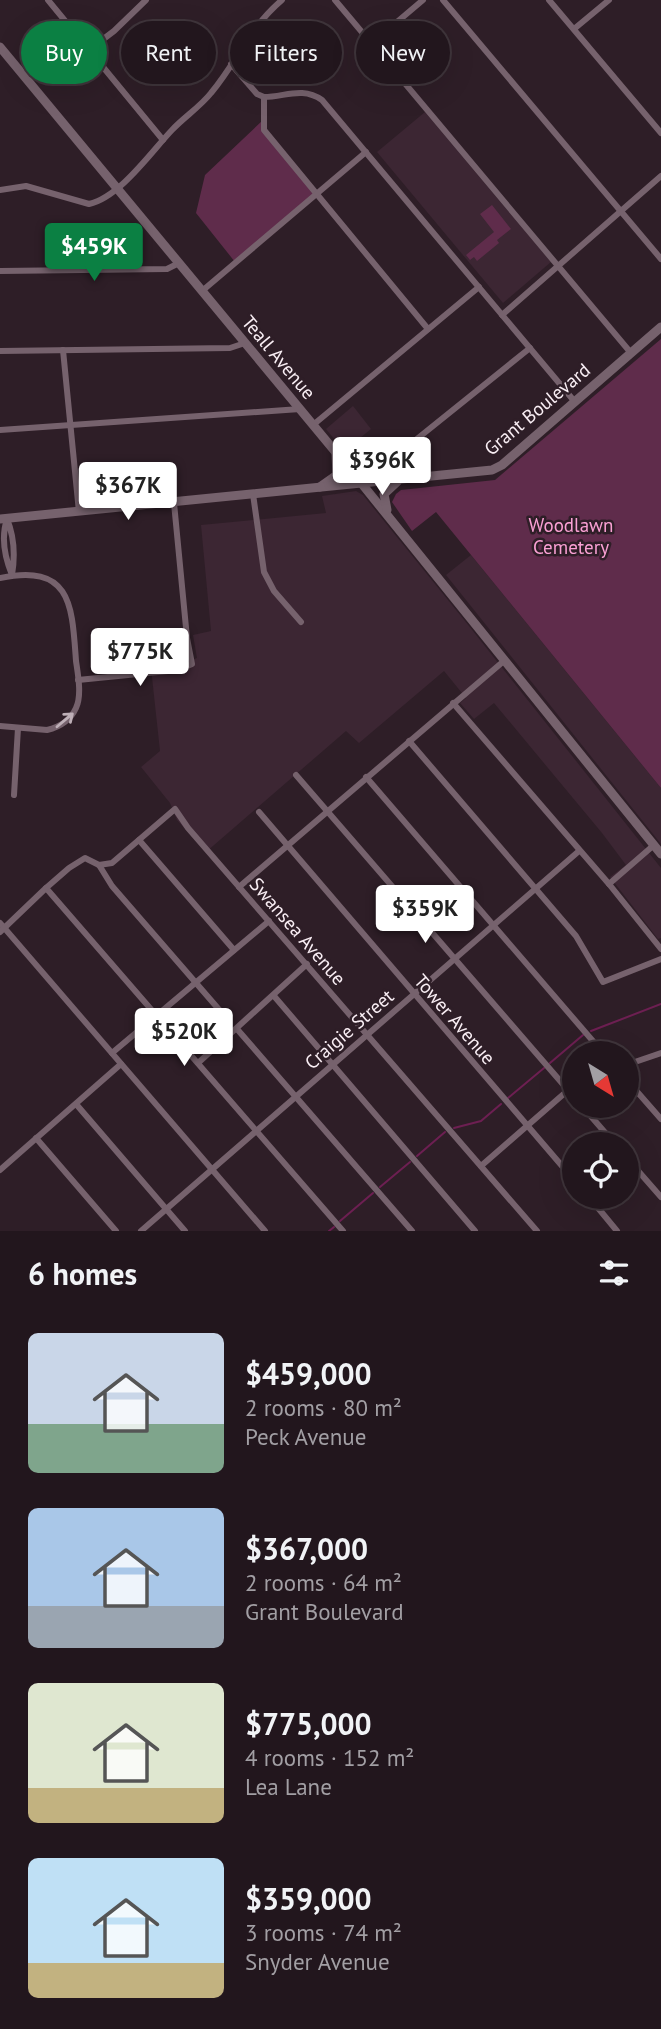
<!DOCTYPE html>
<meta charset="utf-8">
<style>
:root{--surface:#22161d;--page:#2e232a;--text:#f1f3f6;--muted:#a29fa4;--line:#3f353b;--accent:#0b8043}
body{margin:0;font-family:"PT Sans",sans-serif;background:var(--page);color:var(--text);height:100vh;display:flex;flex-direction:column;font-size:26px;white-space:nowrap}
*{box-sizing:border-box;margin:0}
p{font-size:23px;color:var(--muted)}
.icon{flex:none;width:38px;height:38px;fill:none;stroke:currentColor;stroke-width:2;stroke-linecap:round;stroke-linejoin:round}
.map{position:relative;height:1231px;overflow:hidden}
.drawer{display:flex;flex-direction:column;background:var(--surface);flex:1}
.drawer>*{flex:none}
.guide{position:absolute;left:21px;top:21px;width:620px;height:63px;display:flex;gap:14px}
.needle{width:46px;rotate:143deg}
.tools{position:absolute;left:562px;top:1041px;display:grid;gap:14px}
.tools a{display:grid;place-items:center;width:77px;height:77px;border-radius:50%;background:var(--surface);box-shadow:0 7px 28px #0002,0 0 0 2px var(--line);font-size:35px}
.price{position:absolute;translate:-50% -60px;padding:0 16px;border-radius:7px;background:#fff;color:#222;font-size:23px;line-height:46px;filter:drop-shadow(0 2px 4px #0008)}
.price::after{content:'';position:absolute;left:50%;top:42px;width:21px;height:16px;margin-left:-10px;background:inherit;clip-path:polygon(0 0,100% 0,50% 100%)}
.price.selected{background:var(--accent);color:#fff}
ul{padding:0;list-style:none}
li{display:flex;align-items:center;gap:21px;height:175px;padding:0 28px}
li span{display:grid;place-items:center;flex:none;width:196px;height:140px;border-radius:10px;color:#555}
li>.icon{margin-inline-start:auto}
span .icon{width:84px;height:84px;fill:#fffc;stroke-width:1}
li b{font-size:30px}
h2{display:flex;justify-content:space-between;align-items:center;height:84px;padding:0 28px;font-size:30px}
.tag{padding:0 24px;border-radius:32px;background:var(--surface);box-shadow:0 7px 28px #0002,0 0 0 2px var(--line);font-size:24px;line-height:63px}
.tag.selected{background:var(--accent);color:#fff}
.map>svg:first-child{display:block}
.built{fill:#3c2633}
.green{fill:#5f2c4b}
.lines{fill:none;stroke-linecap:round;stroke-linejoin:round}
.stream{stroke:#6d1f52;stroke-width:2}
.street{stroke:#76626d;stroke-width:6}
.secondary{stroke:#76626d;stroke-width:9}
.oneway{stroke:#beafb7}
.labels{text-anchor:middle;dominant-baseline:central;stroke-width:5;stroke-linejoin:round;paint-order:stroke}
.street-label{font-size:19px;fill:#f9eef4;stroke:#2e1e27}
.park-label{font-size:19px;fill:#faa0d4;stroke:#2e1e27}
</style>
<div class="map">
<svg width="661" height="1231" viewBox="0 0 661 1231">
<rect width="100%" height="100%" fill="#2e1e27"/>
<g class="built">
<polygon points="425,112 551,262 503,303 377,152"/>
<polygon points="353,406 371,429 344,451 326,429"/>
<polygon points="356,491 363,495 469,626 661,868 661,938 658,939 610,877 626,865 602,833 494,703 474,719 460,703 466,698 444,671 359,743 346,731 206,852 177,820 170,803 141,767 160,751 151,668 182,664 197,658 193,635 211,631 201,525 326,513 322,496"/>
<polygon points="471,555 661,788 661,844 446,575"/>
</g>
<g class="green">
<polygon points="263,120 263,126 316,194 235,262 196,213 205,175"/>
<polygon points="492,205 511,229 497,240 499,243 477,261 474,257 470,260 466,255 494,232 480,214"/>
<polygon points="661,339 661,788 436,512 412,531 392,502 396,494 401,490 495,480"/>
</g>
<g class="lines">
<g class="stream">
<polyline points="591,1031 661,1004"/>
<polyline points="550,1063 583,1035"/>
<polyline points="508,1098 544,1068"/>
<polyline points="454,1128 481,1121 501,1104"/>
<polyline points="417,1156 445,1132"/>
<polyline points="380,1187 410,1162"/>
<polyline points="340,1221 373,1193"/>
<polyline points="329,1231 334,1227"/>
</g>
<g class="street">
<polyline points="48,0 163,140"/>
<polyline points="335,0 631,353"/>
<polyline points="443,0 661,259"/>
<polyline points="549,0 661,133"/>
<polyline points="574,29 609,0"/>
<polyline points="371,44 423,0"/>
<polyline points="89,50 114,31 146,0"/>
<polyline points="231,64 257,94 264,97"/>
<path d="M264 97C285 97 302 86 322 100L575 402"/>
<polyline points="264,97 264,130 428,329"/>
<path d="M0 190 26 186 89 204C120 197 151 152 172 130 184 117 200 107 211 93 238 61 248 29 282 0"/>
<polyline points="0,271 167,269 179,263"/>
<polyline points="202,291 366,152"/>
<polyline points="502,315 661,176"/>
<polyline points="63,350 79,512"/>
<polyline points="0,351 230,348 245,343"/>
<polyline points="313,425 479,287"/>
<polyline points="0,430 300,409"/>
<polyline points="384,471 387,463 530,348"/>
<polyline points="253,494 264,572 274,591 301,622"/>
<path d="M7 519C14 536 15 557 12 575 5 558 1 537 7 519Z"/>
<path d="M0 578C72 563 72 606 76 661 78 675 82 695 76 708 70 721 60 727 47 730L0 726"/>
<polyline points="78,680 178,670 192,664 187,638 174,503"/>
<polyline points="453,703 609,884 661,949"/>
<polyline points="409,741 576,936 603,982 661,959"/>
<polyline points="296,775 574,1097"/>
<polyline points="366,777 604,1054"/>
<polyline points="14,795 18,728"/>
<polyline points="259,812 574,1180"/>
<polyline points="139,840 234,950"/>
<polyline points="99,865 112,863 175,809 188,828 537,1231"/>
<polyline points="609,884 654,845"/>
<polyline points="239,887 505,660"/>
<polyline points="46,888 343,1231"/>
<polyline points="0,923 265,1231"/>
<polyline points="0,932 46,888 69,868 85,858 99,865 112,886 222,1013"/>
<polyline points="274,996 475,1231"/>
<polyline points="237,1029 412,1231"/>
<polyline points="112,1053 269,921"/>
<polyline points="198,1063 307,964"/>
<polyline points="626,1065 661,1053"/>
<polyline points="626,1079 661,1119"/>
<polyline points="76,1104 185,1231"/>
<polyline points="582,1106 615,1144"/>
<polyline points="36,1138 116,1231"/>
<polyline points="626,1157 661,1197"/>
<polyline points="481,1166 574,1085"/>
<polyline points="0,1170 121,1064"/>
<polyline points="589,1197 617,1231"/>
<polyline points="141,1231 579,851"/>
</g>
<g class="secondary">
<polyline points="0,47 362,484 661,854"/>
<polyline points="320,487 337,475 336,454"/>
<polyline points="387,510 384,494 397,482"/>
<polyline points="0,519 492,470 502,465 661,327"/>
</g>
</g>
<defs><path id="oneway-shaft" d="M-6 0H5M1.5-3L5.5 0L1.5 3" fill="none" stroke-width="1.6" stroke-linecap="round" stroke-linejoin="round" transform="scale(1.75)"/></defs>
<use class="oneway" href="#oneway-shaft" transform="translate(65 720) rotate(-40)"/>
<g class="labels">
<g class="street-label">
<text transform="translate(279 357) rotate(50)">Teall Avenue</text>
<text transform="translate(537 409) rotate(-40)">Grant Boulevard</text>
<text transform="translate(298 931) rotate(49)">Swansea Avenue</text>
<text transform="translate(455 1019) rotate(49)">Tower Avenue</text>
<text transform="translate(349 1029) rotate(-41)">Craigie Street</text>
</g>
<g class="park-label">
<text x="571" y="525">Woodlawn<tspan x="571" dy="22">Cemetery</tspan></text>
</g>
</g>
</svg>
<div class="tools">
<a><svg class="needle" viewBox="-14 -14 28 28"><path d="M0-13l5 13h-10z" fill="#e53935"/><path d="M0 13l5-13h-10z" fill="#a29fa4"/></svg></a>
<a><svg class="icon" aria-label="locate" viewBox="0 0 24 24"><circle cx="12" cy="12" r="6"/><path d="M12 2v4M12 18v4M2 12h4M18 12h4"/></svg></a>
</div>
<b class="price selected" style="left:94px;top:283px">$459K</b>
<b class="price" style="left:382px;top:497px">$396K</b>
<b class="price" style="left:128px;top:522px">$367K</b>
<b class="price" style="left:140px;top:688px">$775K</b>
<b class="price" style="left:425px;top:945px">$359K</b>
<b class="price" style="left:184px;top:1068px">$520K</b>
<div class="guide">
<a class="tag selected">Buy</a>
<a class="tag">Rent</a>
<a class="tag">Filters</a>
<a class="tag">New</a>
</div>
</div>
<section class="drawer">
<h2>6 homes<svg class="icon" aria-label="filters" viewBox="0 0 24 24"><path d="M4 7h16M4 17h16"/><circle cx="9" cy="7" r="2"/><circle cx="15" cy="17" r="2"/></svg></h2>
<ul>
<li><span style="background:linear-gradient(#c9d6e8 65%,#7fa58c 0)"><svg class="icon" aria-label="home" viewBox="0 0 24 24"><path d="M3 11l9-7 9 7M6 9v11h12V9"/></svg></span><div><b>$459,000</b><p>2 rooms · 80 m²</p><p>Peck Avenue</p></div></li>
<li><span style="background:linear-gradient(#a9c7e8 70%,#9aa5b1 0)"><svg class="icon" aria-label="home" viewBox="0 0 24 24"><path d="M3 11l9-7 9 7M6 9v11h12V9"/></svg></span><div><b>$367,000</b><p>2 rooms · 64 m²</p><p>Grant Boulevard</p></div></li>
<li><span style="background:linear-gradient(#dfe7d0 75%,#c2b280 0)"><svg class="icon" aria-label="home" viewBox="0 0 24 24"><path d="M3 11l9-7 9 7M6 9v11h12V9"/></svg></span><div><b>$775,000</b><p>4 rooms · 152 m²</p><p>Lea Lane</p></div></li>
<li><span style="background:linear-gradient(#bfe0f5 75%,#c2b280 0)"><svg class="icon" aria-label="home" viewBox="0 0 24 24"><path d="M3 11l9-7 9 7M6 9v11h12V9"/></svg></span><div><b>$359,000</b><p>3 rooms · 74 m²</p><p>Snyder Avenue</p></div></li>
</ul>
</section>
